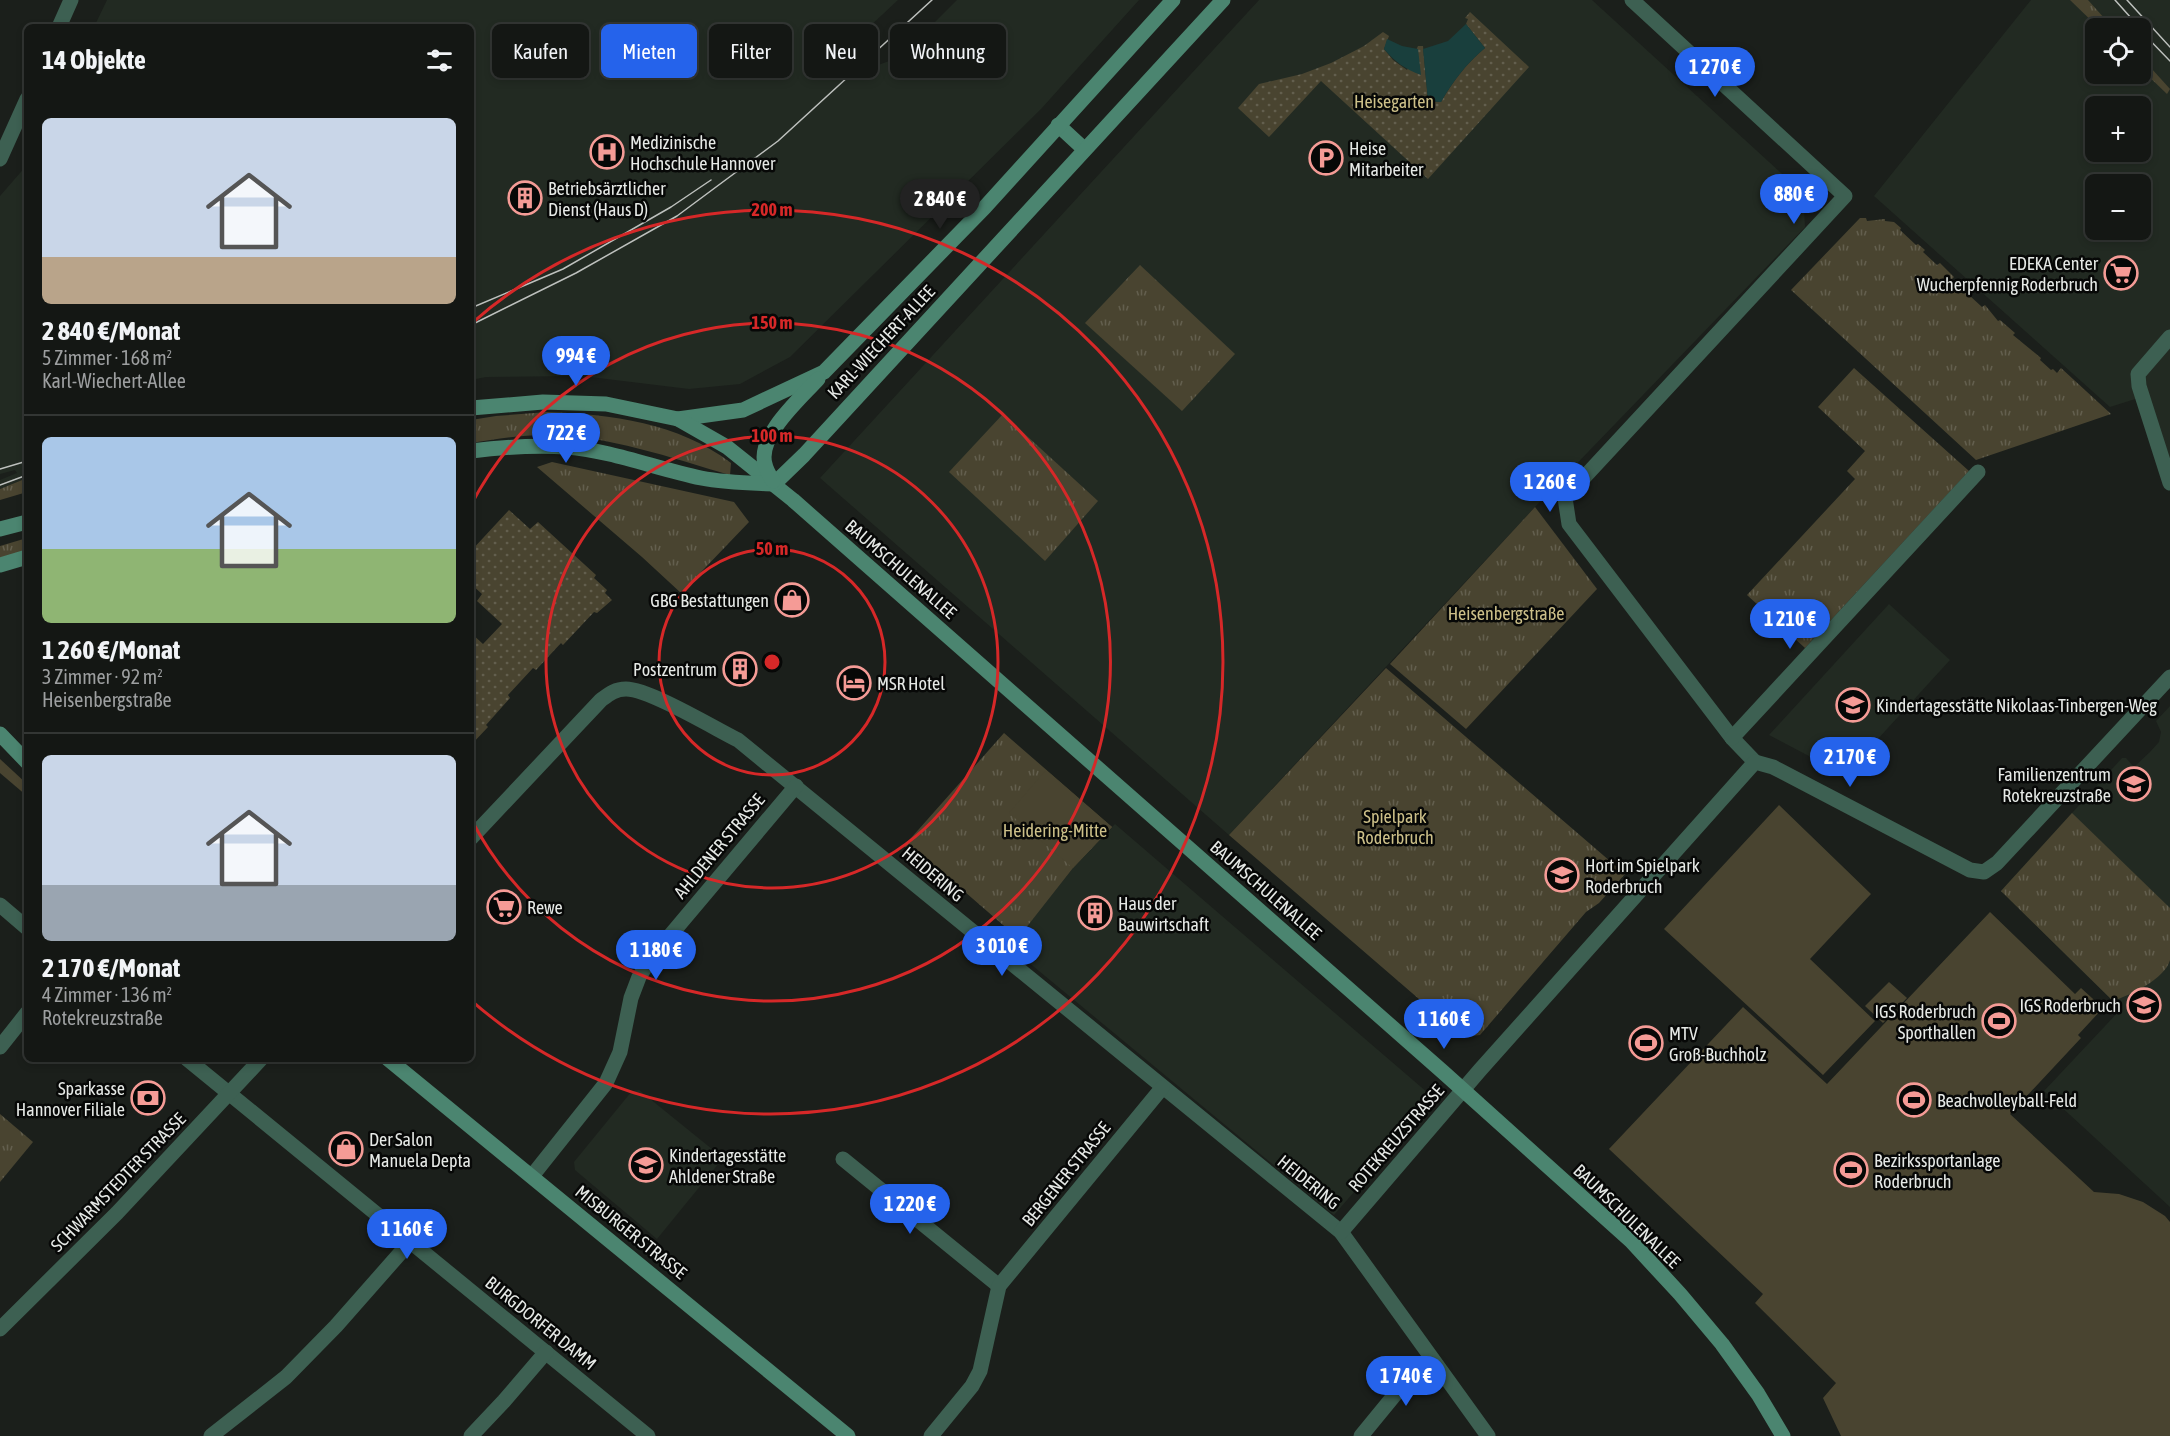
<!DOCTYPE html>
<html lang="de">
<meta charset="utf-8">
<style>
:root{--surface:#141714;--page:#1d201d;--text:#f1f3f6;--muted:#9d9fa0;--line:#333634;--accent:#2563eb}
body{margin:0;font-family:"Asap Condensed",sans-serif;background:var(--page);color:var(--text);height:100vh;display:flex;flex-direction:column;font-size:22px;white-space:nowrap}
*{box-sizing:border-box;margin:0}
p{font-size:20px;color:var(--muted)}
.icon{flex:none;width:33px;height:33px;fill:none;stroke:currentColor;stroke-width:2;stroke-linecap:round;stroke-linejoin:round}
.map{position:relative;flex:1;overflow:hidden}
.panel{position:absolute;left:24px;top:24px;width:450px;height:1038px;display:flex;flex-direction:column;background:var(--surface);border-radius:9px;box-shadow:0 3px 9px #0003,0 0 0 2px var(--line)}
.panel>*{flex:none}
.hud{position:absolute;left:492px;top:24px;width:570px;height:54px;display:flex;gap:12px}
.buttons{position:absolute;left:2085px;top:18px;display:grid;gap:12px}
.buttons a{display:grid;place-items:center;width:66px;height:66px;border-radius:9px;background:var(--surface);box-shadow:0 3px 9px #0003,0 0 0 2px var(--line);font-size:30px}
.price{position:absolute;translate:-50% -51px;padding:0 14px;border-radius:21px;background:var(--accent);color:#fff;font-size:20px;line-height:39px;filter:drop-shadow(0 2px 3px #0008)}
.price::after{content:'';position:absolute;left:50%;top:36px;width:18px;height:14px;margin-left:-9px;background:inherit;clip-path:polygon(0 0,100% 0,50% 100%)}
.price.selected{background:#222;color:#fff}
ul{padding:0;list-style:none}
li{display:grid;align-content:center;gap:12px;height:318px;padding:0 18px}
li+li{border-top:2px solid var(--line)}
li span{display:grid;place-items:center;height:186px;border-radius:9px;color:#555}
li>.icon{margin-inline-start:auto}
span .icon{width:108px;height:108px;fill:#fffc;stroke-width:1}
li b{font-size:26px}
h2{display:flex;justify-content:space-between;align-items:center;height:72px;padding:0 18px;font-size:26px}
.tag{padding:0 21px;border-radius:9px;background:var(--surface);box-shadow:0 3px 9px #0003,0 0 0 2px var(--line);font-size:21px;line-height:54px}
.tag.selected{background:var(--accent);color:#fff}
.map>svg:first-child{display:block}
.built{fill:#222a22;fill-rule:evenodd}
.grass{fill:url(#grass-tufts)}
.garden{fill:url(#garden-dots)}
.pitch{fill:#494430}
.water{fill:#193f3d}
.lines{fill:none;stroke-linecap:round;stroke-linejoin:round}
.street{stroke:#3d6052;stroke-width:15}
.secondary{stroke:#4b8570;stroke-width:15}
.tram{stroke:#bec1be;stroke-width:1.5}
.ring{fill:none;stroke:#d62828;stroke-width:3}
.labels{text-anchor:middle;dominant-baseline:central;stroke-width:5;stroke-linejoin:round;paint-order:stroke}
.park-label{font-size:18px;fill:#cdc089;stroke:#070807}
.poi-label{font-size:18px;fill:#e6e9e6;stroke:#070807;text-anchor:start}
.street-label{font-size:18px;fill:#e6e9e6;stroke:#070807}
.centre{fill:#d62828;stroke:#070807;stroke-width:3}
.ring-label{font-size:18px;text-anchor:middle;font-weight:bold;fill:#d62828;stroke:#070807;stroke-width:5;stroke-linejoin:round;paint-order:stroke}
</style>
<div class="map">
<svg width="2170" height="1436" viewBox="0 0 2170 1436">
<defs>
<pattern id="grass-tufts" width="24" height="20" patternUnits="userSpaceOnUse" patternTransform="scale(1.5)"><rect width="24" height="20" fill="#494430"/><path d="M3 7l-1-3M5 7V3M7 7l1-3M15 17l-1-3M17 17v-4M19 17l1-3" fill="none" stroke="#635f4e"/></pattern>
<pattern id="garden-dots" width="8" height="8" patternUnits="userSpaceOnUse" patternTransform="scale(1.5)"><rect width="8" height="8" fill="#494430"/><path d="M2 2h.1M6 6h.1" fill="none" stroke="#635f4e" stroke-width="1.8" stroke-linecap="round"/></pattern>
</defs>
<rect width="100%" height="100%" fill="#1b1f1b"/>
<g class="built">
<polygon points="107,0 898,0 837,57 847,66 851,63 862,76 873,67 900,57 957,0 1139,0 1041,109 790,357 740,384 689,389 582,376 486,377 471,380 471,27 94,27"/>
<polygon points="1259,0 1592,0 1803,193 1805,227 1535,507 1229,835 820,478"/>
<path d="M2031 0H2170V459L2148 395 2110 407 1874 196ZM2096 28H2140V74H2096ZM2096 106H2140V152H2096ZM2096 184H2140V230H2096Z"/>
<polygon points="27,165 27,478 0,489 0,480 17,473 15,470 0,474 0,196"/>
<polygon points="1889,604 1950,660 1845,775 1769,735"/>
<polygon points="2170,706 2170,1207 2044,1091 2121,1009 2001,891 2122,758 2126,758 2134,767 2150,752 2159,742 2161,732 2156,721"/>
<polygon points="1115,824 1435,1099 1334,1215 1010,947 1073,868"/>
<polygon points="639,1090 723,1158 657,1239 575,1170 574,1162 632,1091"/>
</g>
<g class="grass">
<polygon points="2070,0 2088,0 2113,28 2099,28"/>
<polygon points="2141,57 2170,89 2167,94 2141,69"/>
<polygon points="1860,218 1866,218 1867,221 1885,219 1885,221 1894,222 1901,228 1900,230 1916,245 1918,244 1925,250 1923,252 1937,265 1940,263 1954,277 1952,279 1972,294 1970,296 1982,307 1985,305 1998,321 2000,320 2015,333 2013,335 2041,358 2040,360 2051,370 2053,369 2057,373 2061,368 2111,414 1976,460 1791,290"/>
<polygon points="1140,265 1235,354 1182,411 1085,323"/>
<polygon points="1854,368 1969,471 1805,648 1747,595 1855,479 1847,471 1865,451 1818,407"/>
<path d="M547 412C611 414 679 423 731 463L730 475C671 458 608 435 545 435 520 435 495 439 471 443V420L496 416Z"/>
<polygon points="1003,414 1098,501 1045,561 949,472"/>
<polygon points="552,462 734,502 749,522 681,593 642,557 537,467"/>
<polygon points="27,478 27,492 0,500 0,489"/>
<polygon points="1535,507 1597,589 1466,729 1390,664"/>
<polygon points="27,538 27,551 0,558 0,546"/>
<polygon points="1386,668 1625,874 1599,903 1586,912 1480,1035 1463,1037 1229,835"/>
<polygon points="1004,733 1112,827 1073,868 1018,938 965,892 904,846"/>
<polygon points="0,759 27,784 27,796 0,773"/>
<path d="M2072 813 2170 908C2170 921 2170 948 2170 960 2165 979 2130 995 2113 1001L2001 891Z"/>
<polygon points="0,1114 33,1142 0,1182"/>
</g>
<g class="garden">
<path d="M1470 12 1529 67 1428 179 1321 81 1269 137 1238 108 1259 84 1302 74 1331 63 1364 46 1383 32 1389 36 1384 49 1393 60 1407 70 1418 46H1423L1428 101 1441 102C1453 81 1466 64 1485 48L1466 24 1468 19 1465 18Z"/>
<polygon points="509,510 530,529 538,522 596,575 594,578 607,590 605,593 612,600 597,613 594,612 563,645 561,643 536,670 533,668 508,695 510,698 486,725 488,727 471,745 471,633 483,644 502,624 477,601 482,594 471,584 471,551"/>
</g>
<g class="pitch">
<polygon points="1046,770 1112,827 1073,868 1009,813"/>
<polygon points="1779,805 1871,894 1810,959 1875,1021 1823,1075 1664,929"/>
<polygon points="1990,912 2075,994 2081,988 2103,1008 2078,1035 2081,1038 2010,1114 2094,1192 2119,1194 2143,1202 2165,1216 2170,1222 2170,1436 1841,1436 1823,1398 1836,1383 1755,1303 1763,1294 1609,1149 1743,1007 1827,1084"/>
<polygon points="1889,982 1907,998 1883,1023 1865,1006"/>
</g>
<g class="water">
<path d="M1466 24 1485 48C1466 64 1453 81 1441 102L1428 101 1423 49 1448 41Z"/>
<path d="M1387 39 1402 46 1418 49 1421 75C1405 69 1395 62 1384 49Z"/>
</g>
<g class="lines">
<g class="street">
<polyline points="1632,0 1845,196 1565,498 1569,524 1732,738 1755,762"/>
<polyline points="59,27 71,0"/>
<polyline points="0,159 27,99"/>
<polyline points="2170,337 2138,374 2139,386 2170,483"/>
<polyline points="1732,738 1978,472"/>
<path d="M471 838 601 700C609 694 615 689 626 689 649 689 714 728 738 740L1341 1232 1488 1436"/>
<polyline points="0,905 27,928"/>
<polyline points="0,1047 27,1013"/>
<polyline points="187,1059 648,1436"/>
<polyline points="843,1159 999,1286"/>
<polyline points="532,1176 606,1083 620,1052 631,998 639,977 652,957 796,786"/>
<polyline points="1341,1232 1480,1070 1755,762 1773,767 1970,870 1984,872 1997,863 2170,677"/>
<polyline points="0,1329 117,1213 261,1059"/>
<polyline points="211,1436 286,1377 336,1326 410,1242"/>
<polyline points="471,1436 504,1401 546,1352"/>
<polyline points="931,1436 972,1386 980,1371 999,1286 1162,1088"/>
<polyline points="1361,1436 1402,1386 1433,1360"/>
</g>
<g class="secondary">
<polyline points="1058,125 1084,149"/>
<polyline points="471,408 543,402 606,404 678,419 743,410 824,372 985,207 1173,0"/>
<polyline points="678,419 727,447 793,500 1443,1072 1631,1241 1680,1294 1722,1344 1758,1394 1783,1436"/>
<path d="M471 451C503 447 535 445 567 447 613 451 657 469 701 478 726 483 750 483 774 484L804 455 1223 0"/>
<path d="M773 481C770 476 766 470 765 464 757 436 801 398 818 379"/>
<polyline points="0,529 27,522"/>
<polyline points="0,565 27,557"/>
<polyline points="0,734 27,762"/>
<polyline points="388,1059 848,1436"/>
</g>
<g class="tram">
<polyline points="2115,0 2140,28"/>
<polyline points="2127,0 2170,47"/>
<polyline points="2140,30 2170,61"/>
<polyline points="471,308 563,269 671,207 711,180"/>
<polyline points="471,325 576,273 677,216 778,141 932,0"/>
<polyline points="0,469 27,461"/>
<polyline points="0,485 27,475"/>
</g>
</g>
<g class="ring">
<circle cx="772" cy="662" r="113"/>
<circle cx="772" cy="662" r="226"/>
<path d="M471 505A339 339 0 1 1 471 819"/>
<path d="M472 323A452 452 0 1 1 472 1001"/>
</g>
<defs>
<symbol id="hospital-ring" viewBox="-11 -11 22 22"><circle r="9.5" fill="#070807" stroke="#f59b96" stroke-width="1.5"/><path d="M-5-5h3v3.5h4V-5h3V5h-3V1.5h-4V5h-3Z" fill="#f59b96"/></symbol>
<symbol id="parking-ring" viewBox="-11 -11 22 22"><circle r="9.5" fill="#070807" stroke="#f59b96" stroke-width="1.5"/><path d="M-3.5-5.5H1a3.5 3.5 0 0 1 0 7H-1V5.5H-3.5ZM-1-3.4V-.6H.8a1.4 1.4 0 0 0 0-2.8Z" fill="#f59b96"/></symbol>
<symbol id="building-ring" viewBox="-11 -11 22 22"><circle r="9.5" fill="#070807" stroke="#f59b96" stroke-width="1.5"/><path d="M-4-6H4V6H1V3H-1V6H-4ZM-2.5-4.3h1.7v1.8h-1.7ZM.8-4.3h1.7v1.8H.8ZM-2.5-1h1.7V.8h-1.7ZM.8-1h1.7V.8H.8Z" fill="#f59b96"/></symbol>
<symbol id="supermarket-ring" viewBox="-11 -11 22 22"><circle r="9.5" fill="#070807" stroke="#f59b96" stroke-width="1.5"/><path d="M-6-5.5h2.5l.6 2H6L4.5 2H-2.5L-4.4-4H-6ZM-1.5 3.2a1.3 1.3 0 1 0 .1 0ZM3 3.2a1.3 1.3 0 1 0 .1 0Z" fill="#f59b96"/></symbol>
<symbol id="shop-ring" viewBox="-11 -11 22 22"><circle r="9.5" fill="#070807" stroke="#f59b96" stroke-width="1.5"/><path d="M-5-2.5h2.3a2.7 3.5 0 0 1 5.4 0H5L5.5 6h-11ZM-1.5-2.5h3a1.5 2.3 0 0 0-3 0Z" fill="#f59b96"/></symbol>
<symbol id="hotel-ring" viewBox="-11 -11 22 22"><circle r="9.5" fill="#070807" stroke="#f59b96" stroke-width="1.5"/><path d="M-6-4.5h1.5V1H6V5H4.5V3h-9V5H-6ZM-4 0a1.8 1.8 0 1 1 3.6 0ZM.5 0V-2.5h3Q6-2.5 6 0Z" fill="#f59b96"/></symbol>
<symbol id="school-ring" viewBox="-11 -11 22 22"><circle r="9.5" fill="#070807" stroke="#f59b96" stroke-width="1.5"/><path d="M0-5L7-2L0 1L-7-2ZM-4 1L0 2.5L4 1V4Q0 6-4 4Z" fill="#f59b96"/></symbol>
<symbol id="stadium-ring" viewBox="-11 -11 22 22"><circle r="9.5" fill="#070807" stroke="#f59b96" stroke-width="1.5"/><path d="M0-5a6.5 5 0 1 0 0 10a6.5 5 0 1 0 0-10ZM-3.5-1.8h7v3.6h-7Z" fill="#f59b96"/></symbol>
<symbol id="bank-ring" viewBox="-11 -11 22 22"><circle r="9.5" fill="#070807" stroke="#f59b96" stroke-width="1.5"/><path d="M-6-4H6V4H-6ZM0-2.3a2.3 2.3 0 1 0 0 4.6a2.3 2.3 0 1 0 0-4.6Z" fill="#f59b96"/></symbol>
</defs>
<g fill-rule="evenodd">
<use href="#hospital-ring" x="588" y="133" width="38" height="38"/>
<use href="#parking-ring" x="1307" y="139" width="38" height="38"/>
<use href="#building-ring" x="506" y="179" width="38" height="38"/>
<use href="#supermarket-ring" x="2102" y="254" width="38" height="38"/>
<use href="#shop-ring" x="773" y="581" width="38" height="38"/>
<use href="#building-ring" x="721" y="650" width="38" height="38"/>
<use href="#hotel-ring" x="835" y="664" width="38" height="38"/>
<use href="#school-ring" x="1834" y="686" width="38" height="38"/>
<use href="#school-ring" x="2115" y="765" width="38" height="38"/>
<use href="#school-ring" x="1543" y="856" width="38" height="38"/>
<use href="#supermarket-ring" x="485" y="888" width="38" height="38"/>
<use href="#building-ring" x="1076" y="894" width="38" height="38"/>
<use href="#school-ring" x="2125" y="986" width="38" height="38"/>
<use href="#stadium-ring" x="1980" y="1002" width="38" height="38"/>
<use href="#stadium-ring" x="1627" y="1024" width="38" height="38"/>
<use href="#bank-ring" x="129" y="1079" width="38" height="38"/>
<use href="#stadium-ring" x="1895" y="1081" width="38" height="38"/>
<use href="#shop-ring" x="327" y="1130" width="38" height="38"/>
<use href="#school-ring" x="627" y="1146" width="38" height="38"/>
<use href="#stadium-ring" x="1832" y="1151" width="38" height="38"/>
</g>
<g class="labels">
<g class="park-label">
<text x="1394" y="101">Heisegarten</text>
<text x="1506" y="613">Heisenbergstraße</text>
<text x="1395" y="816">Spielpark<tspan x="1395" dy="21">Roderbruch</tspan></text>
<text x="1055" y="830">Heidering-Mitte</text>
</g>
<g class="poi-label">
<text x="630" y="142">Medizinische<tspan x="630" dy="21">Hochschule Hannover</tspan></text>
<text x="1349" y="148">Heise<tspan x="1349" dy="21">Mitarbeiter</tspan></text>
<text x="548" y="188">Betriebsärztlicher<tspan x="548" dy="21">Dienst (Haus D)</tspan></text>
<text x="2098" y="263" text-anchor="end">EDEKA Center<tspan x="2098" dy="21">Wucherpfennig Roderbruch</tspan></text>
<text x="769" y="600" text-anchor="end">GBG Bestattungen</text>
<text x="717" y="669" text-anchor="end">Postzentrum</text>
<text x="877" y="683">MSR Hotel</text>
<text x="1876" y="705">Kindertagesstätte Nikolaas-Tinbergen-Weg</text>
<text x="2111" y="774" text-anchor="end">Familienzentrum<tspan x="2111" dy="21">Rotekreuzstraße</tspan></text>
<text x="1585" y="865">Hort im Spielpark<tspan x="1585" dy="21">Roderbruch</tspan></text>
<text x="1118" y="903">Haus der<tspan x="1118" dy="21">Bauwirtschaft</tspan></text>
<text x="527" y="907">Rewe</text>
<text x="2121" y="1005" text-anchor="end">IGS Roderbruch</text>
<text x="1976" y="1011" text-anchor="end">IGS Roderbruch<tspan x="1976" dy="21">Sporthallen</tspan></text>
<text x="1669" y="1033">MTV<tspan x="1669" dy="21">Groß-Buchholz</tspan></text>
<text x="125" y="1088" text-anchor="end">Sparkasse<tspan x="125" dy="21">Hannover Filiale</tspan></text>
<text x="1937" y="1100">Beachvolleyball-Feld</text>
<text x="369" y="1139">Der Salon<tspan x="369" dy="21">Manuela Depta</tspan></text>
<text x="669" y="1155">Kindertagesstätte<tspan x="669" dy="21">Ahldener Straße</tspan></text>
<text x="1874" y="1160">Bezirkssportanlage<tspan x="1874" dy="21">Roderbruch</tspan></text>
</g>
<g class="street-label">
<text transform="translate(881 342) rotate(-47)">KARL-WIECHERT-ALLEE</text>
<text transform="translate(901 569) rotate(41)">BAUMSCHULENALLEE</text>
<text transform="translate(719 846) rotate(-50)">AHLDENER STRASSE</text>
<text transform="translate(933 874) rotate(40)">HEIDERING</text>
<text transform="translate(1266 890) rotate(41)">BAUMSCHULENALLEE</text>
<text transform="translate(1396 1138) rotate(-49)">ROTEKREUZSTRASSE</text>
<text transform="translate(1066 1174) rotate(-51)">BERGENER STRASSE</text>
<text transform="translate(118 1182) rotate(-46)">SCHWARMSTEDTER STRASSE</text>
<text transform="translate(1309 1182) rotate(39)">HEIDERING</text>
<text transform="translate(1627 1216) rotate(44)">BAUMSCHULENALLEE</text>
<text transform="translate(631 1232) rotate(39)">MISBURGER STRASSE</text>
<text transform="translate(541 1323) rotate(39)">BURGDORFER DAMM</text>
</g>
</g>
<circle cx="772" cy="662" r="9" class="centre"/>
<g class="ring-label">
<text x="772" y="216">200 m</text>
<text x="772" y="329">150 m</text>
<text x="772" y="442">100 m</text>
<text x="772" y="555">50 m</text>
</g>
</svg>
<div class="buttons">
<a><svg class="icon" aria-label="locate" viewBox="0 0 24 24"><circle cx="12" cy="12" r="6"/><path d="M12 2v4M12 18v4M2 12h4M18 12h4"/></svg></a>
<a>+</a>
<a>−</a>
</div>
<b class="price" style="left:1715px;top:98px">1 270 €</b>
<b class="price" style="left:1794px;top:225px">880 €</b>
<b class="price selected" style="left:940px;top:230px">2 840 €</b>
<b class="price" style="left:576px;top:387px">994 €</b>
<b class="price" style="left:566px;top:464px">722 €</b>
<b class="price" style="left:1550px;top:513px">1 260 €</b>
<b class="price" style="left:1790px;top:650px">1 210 €</b>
<b class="price" style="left:1850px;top:788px">2 170 €</b>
<b class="price" style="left:1002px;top:977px">3 010 €</b>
<b class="price" style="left:656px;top:981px">1 180 €</b>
<b class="price" style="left:1444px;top:1050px">1 160 €</b>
<b class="price" style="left:910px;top:1235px">1 220 €</b>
<b class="price" style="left:407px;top:1260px">1 160 €</b>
<b class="price" style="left:1406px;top:1407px">1 740 €</b>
<div class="hud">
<a class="tag">Kaufen</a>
<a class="tag selected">Mieten</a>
<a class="tag">Filter</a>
<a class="tag">Neu</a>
<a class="tag">Wohnung</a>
</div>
<section class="panel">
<h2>14 Objekte<svg class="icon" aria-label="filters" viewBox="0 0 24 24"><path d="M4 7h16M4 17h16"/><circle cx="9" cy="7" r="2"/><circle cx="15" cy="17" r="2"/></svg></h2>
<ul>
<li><span style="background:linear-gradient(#c9d6e8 75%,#b9a48a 0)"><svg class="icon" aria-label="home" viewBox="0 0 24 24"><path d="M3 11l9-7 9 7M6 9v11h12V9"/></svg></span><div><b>2 840 €/Monat</b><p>5 Zimmer · 168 m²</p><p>Karl-Wiechert-Allee</p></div></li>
<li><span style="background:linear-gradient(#a9c7e8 60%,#8fb573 0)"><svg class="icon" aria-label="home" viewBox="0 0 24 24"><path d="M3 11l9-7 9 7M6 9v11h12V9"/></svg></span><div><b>1 260 €/Monat</b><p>3 Zimmer · 92 m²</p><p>Heisenbergstraße</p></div></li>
<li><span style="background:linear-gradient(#c9d6e8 70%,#9aa5b1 0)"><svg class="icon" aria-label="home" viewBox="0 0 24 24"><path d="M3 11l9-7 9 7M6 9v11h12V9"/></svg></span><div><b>2 170 €/Monat</b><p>4 Zimmer · 136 m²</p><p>Rotekreuzstraße</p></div></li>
</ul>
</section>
</div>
